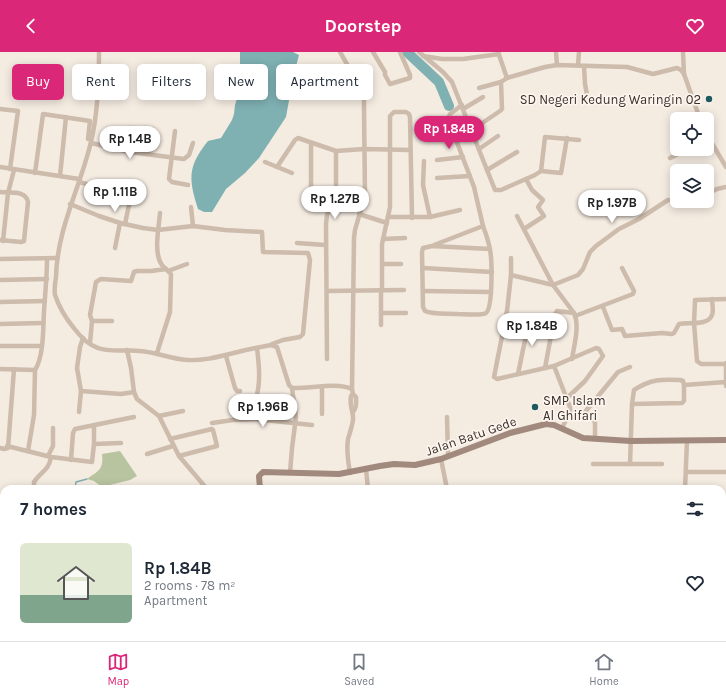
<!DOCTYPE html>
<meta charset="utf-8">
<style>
:root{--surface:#fff;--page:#f2f2f3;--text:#1f2937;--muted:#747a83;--line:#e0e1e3;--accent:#db2777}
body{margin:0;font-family:Karla,sans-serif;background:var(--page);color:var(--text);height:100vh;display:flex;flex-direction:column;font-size:15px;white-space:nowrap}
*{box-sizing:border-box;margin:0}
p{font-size:13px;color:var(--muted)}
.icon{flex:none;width:22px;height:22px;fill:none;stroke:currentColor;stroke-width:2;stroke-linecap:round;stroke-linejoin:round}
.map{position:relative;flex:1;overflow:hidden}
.sheet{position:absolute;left:0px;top:433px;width:726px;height:156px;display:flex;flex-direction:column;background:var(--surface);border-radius:12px 12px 0 0;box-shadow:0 2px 10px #0003}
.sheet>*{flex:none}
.hud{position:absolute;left:12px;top:12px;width:400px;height:36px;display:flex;gap:8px}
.controls{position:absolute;left:670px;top:60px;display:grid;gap:8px}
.controls a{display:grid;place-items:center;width:44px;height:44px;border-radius:6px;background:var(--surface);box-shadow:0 2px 10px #0003;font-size:20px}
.price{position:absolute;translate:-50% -34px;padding:0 9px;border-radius:14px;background:#fff;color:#222;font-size:13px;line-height:26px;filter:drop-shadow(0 1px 2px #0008)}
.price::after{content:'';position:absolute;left:50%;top:24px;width:12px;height:9px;margin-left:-6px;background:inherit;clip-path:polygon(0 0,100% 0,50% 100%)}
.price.on{background:var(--accent);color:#fff}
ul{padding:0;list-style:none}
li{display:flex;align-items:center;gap:12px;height:100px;padding:0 20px}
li+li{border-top:1px solid var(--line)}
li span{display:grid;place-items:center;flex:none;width:112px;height:80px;border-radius:6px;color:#555}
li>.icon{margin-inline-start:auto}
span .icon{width:48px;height:48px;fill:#fffc;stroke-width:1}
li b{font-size:17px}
h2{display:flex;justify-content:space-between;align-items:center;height:48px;padding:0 20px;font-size:17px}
.tag{padding:0 14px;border-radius:6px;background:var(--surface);box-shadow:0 2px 10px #0003;font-size:14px;line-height:36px}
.tag.on{background:var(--accent);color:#fff}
header{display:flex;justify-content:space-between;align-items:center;height:52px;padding:0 20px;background:var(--accent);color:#fff;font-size:18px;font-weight:700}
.menu{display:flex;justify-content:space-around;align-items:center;height:56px;border-top:1px solid var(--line);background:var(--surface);font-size:11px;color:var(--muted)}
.menu a{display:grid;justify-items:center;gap:2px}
.menu .on{color:var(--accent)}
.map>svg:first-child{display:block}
.green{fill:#b8c4a0}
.water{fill:#7fb0b2}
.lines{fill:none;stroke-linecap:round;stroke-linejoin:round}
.stream{stroke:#7fb0b2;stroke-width:1.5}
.river{stroke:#7fb0b2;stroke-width:10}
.street{stroke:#cdbbac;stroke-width:4.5}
.secondary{stroke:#a18a7d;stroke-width:6}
.poi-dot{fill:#1f5a5e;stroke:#fbf5ee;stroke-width:1.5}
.labels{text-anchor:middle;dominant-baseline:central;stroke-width:3.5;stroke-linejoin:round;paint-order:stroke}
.poi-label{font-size:13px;fill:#3b302b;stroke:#fbf5ee;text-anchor:end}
.street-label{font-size:13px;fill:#3b302b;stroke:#fbf5ee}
</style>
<header><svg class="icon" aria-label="back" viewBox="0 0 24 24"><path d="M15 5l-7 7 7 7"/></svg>Doorstep<svg class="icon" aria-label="heart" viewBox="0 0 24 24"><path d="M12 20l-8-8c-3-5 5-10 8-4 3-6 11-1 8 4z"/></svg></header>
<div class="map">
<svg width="726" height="589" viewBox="0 0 726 589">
<rect width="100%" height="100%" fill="#f4ebe1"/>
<g class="green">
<path d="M120 399 137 424 130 428 102 435 94 429 87 427C98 419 104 418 102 402Z"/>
<polygon points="74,585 156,585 156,589 71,589"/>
</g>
<path class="water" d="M240 0H293L299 3 293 26 286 65 259 106 245 121 226 137 212 160H204L198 157C188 126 188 114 208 89L221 86 232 68 234 62 235 53 240 36Z"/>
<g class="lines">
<g class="stream">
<polyline points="75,437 76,430 87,427"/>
<polyline points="71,589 74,585"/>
</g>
<polyline class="river" points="407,0 439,30 449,54"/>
<g class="street">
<path d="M99 0C99 31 98 61 91 90 80 136 57 177 56 225 55 231 54 237 55 243 59 255 65 265 73 275 79 283 88 293 98 296 112 301 126 297 140 299 156 300 171 307 187 308 205 309 221 304 238 300 249 297 260 295 271 293L277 295 289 333 292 336 296 365 292 396 290 421"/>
<path d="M340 0 361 36 364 46V56L365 143 355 178 354 186 352 337 353 342 356 345C356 351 357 355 353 360"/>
<polyline points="373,0 385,20 385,23 390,32 410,26 410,23 400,0"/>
<polyline points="419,0 443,20 452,30 495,138 501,138 535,123 541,119 545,85 579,88"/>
<polyline points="498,0 507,26"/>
<polyline points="556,0 557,13"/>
<polyline points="683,0 684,22 700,67"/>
<polyline points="423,4 442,7 463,7 499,2"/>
<polyline points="578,13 579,0"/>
<polyline points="584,14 585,32 588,48"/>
<polyline points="479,36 501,30"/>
<polyline points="0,57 18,59 10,117"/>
<polyline points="463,57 483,45"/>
<polyline points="472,78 500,59 502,57 501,30 507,26 545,15 557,13 627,15 653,22 677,16 681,18 684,22"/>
<polyline points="175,79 169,127 172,130 188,133"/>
<polyline points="707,83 726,115"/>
<polyline points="435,86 455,85"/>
<polyline points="91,91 130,100 184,107 189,103 193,91"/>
<polyline points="311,91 311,140 316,145 333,147"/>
<polyline points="479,97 498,84"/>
<polyline points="122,98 129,76"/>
<polyline points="148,102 152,77"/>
<polyline points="670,106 689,97"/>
<polyline points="437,108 463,105"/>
<polyline points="424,109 423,133 430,165"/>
<polyline points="265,110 292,121"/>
<polyline points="0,115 79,127"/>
<polyline points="277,115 295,88 298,86 336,99 364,97 410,98"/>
<polyline points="487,118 517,100"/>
<polyline points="541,119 561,121 567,86"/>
<polyline points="35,121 43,62 90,69 88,87"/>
<polyline points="60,124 66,65"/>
<polyline points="437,126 470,124"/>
<polyline points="79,130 128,143 130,148 125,172"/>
<path d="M0 140C9 141 26 138 28 150L24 189 21 190 0 188"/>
<polyline points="707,142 717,137 726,135"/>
<polyline points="70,152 99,164 120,171 143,176 158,178 193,174 225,178 262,180 263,200 308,201 310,208 303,282 300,285 283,288 272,292"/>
<polyline points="191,155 193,174"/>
<polyline points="359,162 387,171"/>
<polyline points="517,164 553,233 574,261"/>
<polyline points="388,165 430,165 460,158"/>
<path d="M483 174C486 182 489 190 490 198 492 207 493 256 486 261 482 264 463 262 458 262 448 261 434 263 425 259L423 255 422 200 423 196 432 194 490 197"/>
<polyline points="524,177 544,164 538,155 543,148 532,138 526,127"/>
<polyline points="383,187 405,186"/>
<polyline points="3,189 8,141 14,118"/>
<polyline points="297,191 325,193"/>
<polyline points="434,193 483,174 474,135 448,67 450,62 462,53"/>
<polyline points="115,196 120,171"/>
<polyline points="511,206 511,223 507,259 494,325 497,327 554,314"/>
<polyline points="0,207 57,206"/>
<polyline points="382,212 401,212"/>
<polyline points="423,216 492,220"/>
<polyline points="168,219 187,212"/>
<polyline points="511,223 553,233 578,223 583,217 590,200 596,194 619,177 639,167 668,148 671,148 682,153 691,149"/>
<polyline points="0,228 47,227"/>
<polyline points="382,238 382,192 390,155 390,64 394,60 406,60 409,62 410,65 412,166"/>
<polyline points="327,239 404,238"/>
<polyline points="423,239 491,240"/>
<polyline points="0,250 45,249"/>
<path d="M603 255 612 278 622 277 625 284 662 281 672 282 674 281 679 272C689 270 708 274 712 263 714 259 712 252 712 247"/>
<polyline points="381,261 406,261"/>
<polyline points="575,264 633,242 634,239 622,216"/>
<polyline points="92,269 112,269"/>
<polyline points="0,272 43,271"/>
<polyline points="381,273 381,238"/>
<polyline points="90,291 92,269 90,263 96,230 101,227 131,229 134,220 137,219 151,219 166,217"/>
<polyline points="0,294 41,294"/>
<polyline points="127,298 131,316 134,340 137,347 159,364 179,404 207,437"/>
<path d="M157 301 170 260 171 222C168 218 164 216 162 213 153 201 159 175 160 161"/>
<polyline points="226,304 235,336 237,339 240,339"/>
<polyline points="327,307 326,172 327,163 336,135 336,99"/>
<polyline points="726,311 726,334"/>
<polyline points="725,312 701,312 697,309 694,271 695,248 726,247"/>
<path d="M545 316 555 262 557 259 574 261C580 274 574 293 572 307"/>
<polyline points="0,317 35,318"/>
<polyline points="518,322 530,264"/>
<polyline points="322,335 322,362"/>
<path d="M292 336C309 337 336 330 352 337"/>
<polyline points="81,339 121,342 134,340"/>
<path d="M256 346C261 331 259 312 257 296"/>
<polyline points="632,352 682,351 684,349 684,333 726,330"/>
<polyline points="79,360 81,339 77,316 80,295 83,286"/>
<polyline points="159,364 183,359"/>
<polyline points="447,365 448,404"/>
<polyline points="212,371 233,368 255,367 312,373"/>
<polyline points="562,376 570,360 570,355 554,314 596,296 599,297 603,304 585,329 567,346"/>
<polyline points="170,387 212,377 213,378 217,394 179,404"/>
<polyline points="595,387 595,370 585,360 618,320 630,315"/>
<polyline points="94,392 121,391"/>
<polyline points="7,394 51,405 92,410 94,392 94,373"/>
<polyline points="0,396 4,397 8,396 14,317"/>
<path d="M28 399 34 363 35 318C44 304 43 276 44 260 45 242 47 225 47 207"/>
<polyline points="147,402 173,394"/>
<polyline points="48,404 53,394 53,376"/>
<polyline points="441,407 447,437"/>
<polyline points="71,408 73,381 75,377 134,365"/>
<polyline points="593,412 662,412"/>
<path d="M630 412 632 352 634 338C651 327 661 327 680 328L683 329 684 333"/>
<polyline points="366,417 368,437"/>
<polyline points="686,420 726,420"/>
<path d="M350 421C348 409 346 398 348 387 350 380 352 375 353 368 354 360 349 355 351 344L353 342"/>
<path d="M34 437V430C40 420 49 419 51 405"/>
<polyline points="685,437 687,389"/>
<polyline points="722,446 726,446"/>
<polyline points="0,504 4,503"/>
<polyline points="443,585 444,589"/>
<polyline points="473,585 474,589"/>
<polyline points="532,585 533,589"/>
<polyline points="587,585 589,589"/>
<polyline points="42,589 46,585"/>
<polyline points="496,589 505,585"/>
<polyline points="563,589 574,585"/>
<polyline points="664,589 664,585"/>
<polyline points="685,589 695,585"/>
</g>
<g class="secondary">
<polyline points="260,437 259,424 263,420 339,422 380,414 394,412 415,413 441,407 510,381 546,372 554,373 583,386 631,389 726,388"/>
<polyline points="248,585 248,589"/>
</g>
</g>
<g class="poi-dot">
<circle cx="709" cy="47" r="4"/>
<circle cx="535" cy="355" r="4"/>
</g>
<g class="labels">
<g class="poi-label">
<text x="701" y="47">SD Negeri Kedung Waringin 02</text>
<text x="543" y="348" text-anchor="start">SMP Islam<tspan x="543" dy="15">Al Ghifari</tspan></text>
</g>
<g class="street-label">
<text transform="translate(471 384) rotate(-19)">Jalan Batu Gede</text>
</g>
</g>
</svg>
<div class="controls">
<a><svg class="icon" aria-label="locate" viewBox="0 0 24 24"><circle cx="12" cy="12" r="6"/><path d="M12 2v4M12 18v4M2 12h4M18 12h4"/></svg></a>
<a><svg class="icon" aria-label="layers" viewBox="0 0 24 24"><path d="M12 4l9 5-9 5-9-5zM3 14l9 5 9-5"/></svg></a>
</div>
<b class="price on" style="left:449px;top:98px">Rp 1.84B</b>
<b class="price" style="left:130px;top:108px">Rp 1.4B</b>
<b class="price" style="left:115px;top:161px">Rp 1.11B</b>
<b class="price" style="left:335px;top:168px">Rp 1.27B</b>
<b class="price" style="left:612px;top:172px">Rp 1.97B</b>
<b class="price" style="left:532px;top:295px">Rp 1.84B</b>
<b class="price" style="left:263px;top:376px">Rp 1.96B</b>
<div class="hud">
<a class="tag on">Buy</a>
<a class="tag">Rent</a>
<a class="tag">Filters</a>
<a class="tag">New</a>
<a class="tag">Apartment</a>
</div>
<section class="sheet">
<h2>7 homes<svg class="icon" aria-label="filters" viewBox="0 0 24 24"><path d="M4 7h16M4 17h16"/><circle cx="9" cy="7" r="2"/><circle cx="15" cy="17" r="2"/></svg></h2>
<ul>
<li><span style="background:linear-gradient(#dfe7d0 65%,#7fa58c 0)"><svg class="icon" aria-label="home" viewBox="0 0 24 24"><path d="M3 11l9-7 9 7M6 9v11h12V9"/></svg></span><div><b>Rp 1.84B</b><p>2 rooms · 78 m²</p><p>Apartment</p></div><svg class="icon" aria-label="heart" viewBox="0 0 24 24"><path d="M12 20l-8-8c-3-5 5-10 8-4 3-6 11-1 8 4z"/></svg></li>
</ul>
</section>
</div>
<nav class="menu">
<a class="on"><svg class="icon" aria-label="map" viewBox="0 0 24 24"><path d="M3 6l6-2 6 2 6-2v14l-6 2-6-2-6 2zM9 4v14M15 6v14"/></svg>Map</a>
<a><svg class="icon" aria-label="saved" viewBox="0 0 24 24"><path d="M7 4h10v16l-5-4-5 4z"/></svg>Saved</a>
<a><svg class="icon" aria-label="home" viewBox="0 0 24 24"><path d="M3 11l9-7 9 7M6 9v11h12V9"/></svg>Home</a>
</nav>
